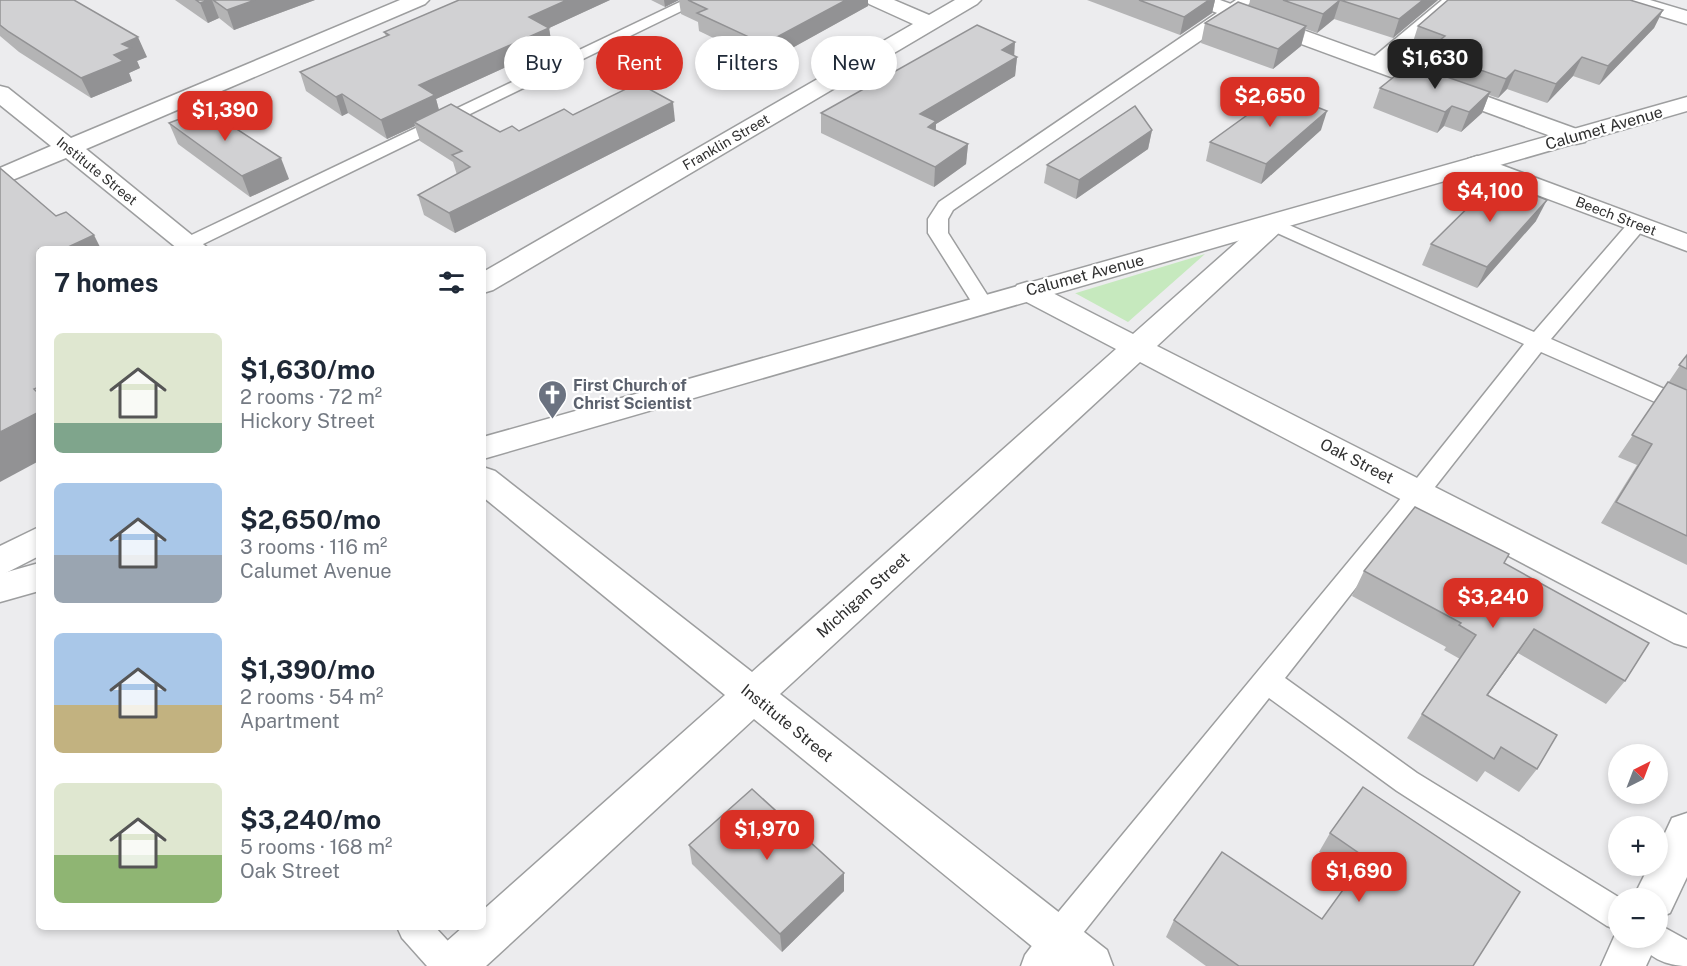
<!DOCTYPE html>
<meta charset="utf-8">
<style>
:root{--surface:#fff;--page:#f2f2f3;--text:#1f2937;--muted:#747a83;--accent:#d93025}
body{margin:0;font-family:"Public Sans",sans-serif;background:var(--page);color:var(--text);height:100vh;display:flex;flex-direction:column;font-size:22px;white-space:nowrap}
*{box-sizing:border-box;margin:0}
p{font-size:20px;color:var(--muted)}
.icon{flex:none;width:33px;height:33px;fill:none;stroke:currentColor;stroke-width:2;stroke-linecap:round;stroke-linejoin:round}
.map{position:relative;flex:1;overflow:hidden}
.side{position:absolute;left:36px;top:246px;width:450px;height:684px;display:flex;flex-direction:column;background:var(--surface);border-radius:9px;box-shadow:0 3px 9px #0003}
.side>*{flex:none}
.guide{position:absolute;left:504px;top:36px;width:570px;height:54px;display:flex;gap:12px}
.needle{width:39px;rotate:42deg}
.buttons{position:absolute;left:1608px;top:744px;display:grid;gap:12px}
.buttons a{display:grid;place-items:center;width:60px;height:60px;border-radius:50%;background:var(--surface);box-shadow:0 3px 9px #0003;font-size:30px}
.price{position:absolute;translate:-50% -51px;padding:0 14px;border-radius:12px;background:var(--accent);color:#fff;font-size:20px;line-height:39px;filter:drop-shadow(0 2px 3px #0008)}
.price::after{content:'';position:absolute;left:50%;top:36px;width:18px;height:14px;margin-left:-9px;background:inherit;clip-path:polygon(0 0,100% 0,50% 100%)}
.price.on{background:#222;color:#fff}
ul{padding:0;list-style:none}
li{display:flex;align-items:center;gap:18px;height:150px;padding:0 18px}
li span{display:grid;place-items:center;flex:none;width:168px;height:120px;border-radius:9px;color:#555}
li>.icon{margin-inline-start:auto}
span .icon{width:72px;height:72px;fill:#fffc;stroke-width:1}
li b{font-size:26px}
h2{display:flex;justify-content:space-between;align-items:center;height:72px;padding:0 18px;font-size:26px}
.pill{padding:0 21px;border-radius:27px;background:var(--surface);box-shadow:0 3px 9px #0003;font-size:21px;line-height:54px}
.pill.on{background:var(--accent);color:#fff}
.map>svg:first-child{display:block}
.green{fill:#c6e9be}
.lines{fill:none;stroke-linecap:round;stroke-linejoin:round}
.lane-casing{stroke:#9d9e9f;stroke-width:3}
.street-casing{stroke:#9d9e9f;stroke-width:3}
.secondary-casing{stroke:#9d9e9f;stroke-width:3}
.lane{fill:#fff;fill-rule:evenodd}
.street{fill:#fff;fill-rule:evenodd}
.secondary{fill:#fff;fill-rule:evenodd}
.wall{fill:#b4b4b5}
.shaded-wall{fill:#929294}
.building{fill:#d1d1d3;stroke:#929294;stroke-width:1.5}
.labels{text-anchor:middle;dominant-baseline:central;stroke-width:4.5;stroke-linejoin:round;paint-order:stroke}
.far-street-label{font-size:14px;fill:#2f2f2f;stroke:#fff}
.street-label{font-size:16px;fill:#2f2f2f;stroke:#fff}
.worship-label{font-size:16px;font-weight:bold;fill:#5b616d;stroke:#fff;text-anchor:start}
</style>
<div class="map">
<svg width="1687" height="966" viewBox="0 0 1687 966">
<rect width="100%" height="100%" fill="#ececee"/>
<polygon class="green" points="1205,254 1128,322 1075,293 1076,293"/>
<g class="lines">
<defs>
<g id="lane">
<polygon points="684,0 704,0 195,248 184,249 178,244 181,240"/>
<polygon points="1236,0 1253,0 1238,15 953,210 948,219 948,233 993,304 990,309 976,309 928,233 928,219 939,202"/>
<polygon points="1442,0 1459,0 1382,68 1370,68 1368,64 1370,60"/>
<polygon points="1273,218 1534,332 1631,220 1638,218 1648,224 1551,339 1687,399 1687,416 1541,352 1285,678 1417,773 1620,898 1618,930 1607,926 1397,791 1269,698 1057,966 1021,966 1025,955 1046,927 1393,508 1524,344 1266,228 1263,224 1266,220"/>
<path d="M1658 924 1687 940V966C1667 966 1645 957 1638 938H1658Z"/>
<polygon points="397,927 435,927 461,955 465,966 427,966 402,938"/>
</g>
<g id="street">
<polygon points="400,0 429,0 425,4 86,149 209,249 178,249 66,158 0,185 0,168 51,146 0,105 0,86 8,88 71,138"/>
<polygon points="865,0 894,0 929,15 955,0 981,0 977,4 493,290 483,293 483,272 913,24 869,4"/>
<polygon points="1189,0 1220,0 1585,132 1588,137 1585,142 1576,144 1567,142 1193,4"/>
<polygon points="1617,0 1650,0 1687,11 1687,24 1621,4"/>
<polygon points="1477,156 1687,234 1687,251 1468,169 1464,164 1468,159"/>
<polygon points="1273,216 1282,218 1286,224 1282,230 1157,346 1687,615 1687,647 1674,643 1140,362 780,694 1107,950 1113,966 1056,966 754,719 486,966 431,966 437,950 463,927 483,927 483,910 725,695 483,497 483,467 495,471 752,672 1116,349 1017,297 1013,291 1017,285 1027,282 1037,285 1133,334 1264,218"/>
<polygon points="39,527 39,556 0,576 0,546"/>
</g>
<g id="secondary">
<polygon points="1687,97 1687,111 483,459 483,437"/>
<polygon points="39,563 39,591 0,602 0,574"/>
<polygon points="1687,813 1687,877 1670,913 1658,918 1658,898 1633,898 1649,866 1658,866 1658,848 1672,818"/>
<polygon points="1618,928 1618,938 1658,938 1658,934 1659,938 1646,966 1601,966"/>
</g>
</defs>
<use href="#lane" class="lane-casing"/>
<use href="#street" class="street-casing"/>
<use href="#secondary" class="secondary-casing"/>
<use href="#lane" class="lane"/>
<use href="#street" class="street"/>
<use href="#secondary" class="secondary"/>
</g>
<g class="wall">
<polygon points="0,0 147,57 137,61 140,68 129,73 132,81 91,98 19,52 0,36"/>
<polygon points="175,0 315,0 234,30 219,18 208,23"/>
<polygon points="459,0 610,0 549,28 552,46 436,99 439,110 500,132 519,131 573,115 675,121 455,233 424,215 418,195 457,175 453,162 420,141 415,126 387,139 348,113 342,116 306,91 300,72 386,36 384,32"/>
<polygon points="651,0 679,0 665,7"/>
<polygon points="679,0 868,0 868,6 765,63 699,31 698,22 681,14"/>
<polygon points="1087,0 1215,0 1212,13 1180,35"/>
<polygon points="1250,0 1438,0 1393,38 1334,19 1317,33 1306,29 1301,46 1273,69 1201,43 1205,23 1249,6"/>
<polygon points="1663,10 1654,28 1599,85 1573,76 1547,103 1507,89 1498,98 1489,95 1482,113 1461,132 1444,126 1437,133 1373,108 1380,88 1420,67 1427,50 1412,45 1418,26"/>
<polygon points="1014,55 1017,57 1015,76 936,124 936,130 968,144 966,164 934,187 821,133 821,113"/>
<polygon points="169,123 289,179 250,197 178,144"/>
<polygon points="1152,130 1148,149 1076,199 1044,183 1047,165"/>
<polygon points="1321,130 1261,184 1206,161 1210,142"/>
<polygon points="1536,221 1477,288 1422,265 1431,244"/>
<polygon points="1687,355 1687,565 1601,523 1637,465 1618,457"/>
<polygon points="1504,563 1625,681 1606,704 1518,653 1488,695 1537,769 1519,792 1485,771 1477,782 1407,738 1422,714 1460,659 1444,650 1446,647 1352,596 1364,571"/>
<polygon points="1363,787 1473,966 1206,966 1166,937 1174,920 1322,919 1353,876 1319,852 1330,833"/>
<polygon points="689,845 844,891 782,952 692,864"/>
</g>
<g class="shaded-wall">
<polygon points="209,0 212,0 219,18 208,23 200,3"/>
<polygon points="255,0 315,0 234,30 227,10"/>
<polygon points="567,0 610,0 547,29 549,28 552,46 436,99 440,114 414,122 415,126 387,139 381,120 419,85 529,17"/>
<polygon points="664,0 679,0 665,7"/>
<polygon points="846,0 868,0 868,6 765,63 764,44"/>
<polygon points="1209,0 1215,0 1212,13 1180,35 1184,17"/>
<polygon points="1340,0 1334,19 1317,33 1323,14"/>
<polygon points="1423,0 1438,0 1393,38 1399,19"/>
<polygon points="1663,10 1654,28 1599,85 1608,66"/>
<polygon points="1306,26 1301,46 1273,69 1278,49"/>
<polygon points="138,37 147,57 137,61 140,68 129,73 132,81 91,98 81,78 114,55 122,44"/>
<polygon points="1015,42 1014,59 1017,57 1015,76 936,124 935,141 920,114 1002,50"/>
<polygon points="1582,57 1573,76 1547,103 1556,84"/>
<polygon points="1515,70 1507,89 1498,98 1506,79"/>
<polygon points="1490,92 1482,113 1461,132 1469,112"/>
<polygon points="342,94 348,113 342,116 336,97"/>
<polygon points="673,102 675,121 455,233 449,213"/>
<polygon points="1452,106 1444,126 1437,133 1445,112"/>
<polygon points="1327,111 1321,130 1261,184 1266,164"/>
<polygon points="1152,130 1148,149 1076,199 1079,180"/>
<polygon points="968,144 966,164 934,187 935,167"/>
<polygon points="281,158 289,179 250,197 242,176"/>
<polygon points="1547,200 1536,221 1477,288 1487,267"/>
<polygon points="94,235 101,249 64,249"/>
<polygon points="39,412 39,461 0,482 0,432"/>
<polygon points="1534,629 1518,653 1471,718 1487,695"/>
<polygon points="844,873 844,891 782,952 780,934"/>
</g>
<g class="building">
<polygon points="0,0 74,0 138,37 122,44 131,48 114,55 123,61 81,78 9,32 0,25"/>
<polygon points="196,0 209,0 200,3"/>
<polygon points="213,0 255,0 227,10"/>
<polygon points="459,0 567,0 529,17 549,28 419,85 435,95 381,120 342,94 336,97 300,72 389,35 384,32"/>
<polygon points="688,0 846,0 764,44 697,13 707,9"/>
<polygon points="1139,0 1209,0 1184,17"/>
<polygon points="1283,0 1423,0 1399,19 1340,0 1323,14"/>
<polygon points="1448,0 1630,0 1663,10 1608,66 1582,57 1556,84 1515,70 1506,79 1426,51 1445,36 1418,26"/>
<polygon points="1238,2 1306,26 1278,49 1205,23"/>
<polygon points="977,25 1015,42 1002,50 1017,57 920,114 936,121 928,127 968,144 935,167 821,113"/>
<polygon points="1410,64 1490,92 1469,112 1452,106 1445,112 1380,88"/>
<polygon points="638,83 673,102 449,213 418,195 470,167 452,155 462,151 414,122 451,104 500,132 512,126 519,131 564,109 573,115"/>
<polygon points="1279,92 1327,111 1266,164 1210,142"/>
<polygon points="1135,106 1152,130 1079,180 1047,165"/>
<polygon points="206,109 281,158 242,176 169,123"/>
<polygon points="0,168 56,216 66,212 94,235 64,249 39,249 39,387 34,389 39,394 39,412 0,432"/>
<polygon points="1496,180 1547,200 1487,267 1431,244"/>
<polygon points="1687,355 1687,369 1679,365"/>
<polygon points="1668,382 1687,390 1687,536 1616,502 1652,444 1632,435"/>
<polygon points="1415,507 1509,554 1504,563 1649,643 1625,681 1534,629 1487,695 1557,735 1537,769 1501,747 1494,759 1422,714 1476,635 1459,625 1461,623 1364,571"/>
<polygon points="1363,787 1520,892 1473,966 1239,966 1174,920 1222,852 1322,919 1366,858 1330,833"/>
<polygon points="752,789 844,873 780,934 689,845"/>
</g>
<defs>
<symbol id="church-pin" viewBox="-11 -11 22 30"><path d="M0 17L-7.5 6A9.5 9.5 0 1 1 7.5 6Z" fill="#6b7280" stroke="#fff"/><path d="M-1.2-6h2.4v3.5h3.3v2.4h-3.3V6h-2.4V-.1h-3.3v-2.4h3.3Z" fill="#fff"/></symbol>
</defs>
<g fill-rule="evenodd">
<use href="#church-pin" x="536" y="378" width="33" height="45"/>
</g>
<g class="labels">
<g class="far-street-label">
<text transform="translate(726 142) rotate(-30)">Franklin Street</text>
<text transform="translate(97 171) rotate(39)">Institute Street</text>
<text transform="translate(1616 216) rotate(21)">Beech Street</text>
</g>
<g class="street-label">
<text transform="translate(1604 128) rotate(-16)">Calumet Avenue</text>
<text transform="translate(1085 275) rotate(-15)">Calumet Avenue</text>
<text transform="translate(1357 461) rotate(27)">Oak Street</text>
<text transform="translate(863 595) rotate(-42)">Michigan Street</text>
<text transform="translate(787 723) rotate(39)">Institute Street</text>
</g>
<g class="worship-label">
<text x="573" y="385">First Church of<tspan x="573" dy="18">Christ Scientist</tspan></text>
</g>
</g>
</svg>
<div class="buttons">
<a><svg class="needle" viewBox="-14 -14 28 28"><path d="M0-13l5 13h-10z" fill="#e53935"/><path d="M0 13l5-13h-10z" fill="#747a83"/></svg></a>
<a>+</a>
<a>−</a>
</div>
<b class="price on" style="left:1435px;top:90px">$1,630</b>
<b class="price" style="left:1270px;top:128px">$2,650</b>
<b class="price" style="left:225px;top:142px">$1,390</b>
<b class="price" style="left:1490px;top:223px">$4,100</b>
<b class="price" style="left:1493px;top:629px">$3,240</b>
<b class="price" style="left:767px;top:861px">$1,970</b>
<b class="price" style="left:1359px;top:903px">$1,690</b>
<div class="guide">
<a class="pill">Buy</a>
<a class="pill on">Rent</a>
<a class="pill">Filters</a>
<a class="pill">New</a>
</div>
<section class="side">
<h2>7 homes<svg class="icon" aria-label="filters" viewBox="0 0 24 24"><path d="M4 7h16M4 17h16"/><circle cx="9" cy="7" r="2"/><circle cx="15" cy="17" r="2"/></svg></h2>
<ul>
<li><span style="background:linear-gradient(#dfe7d0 75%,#7fa58c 0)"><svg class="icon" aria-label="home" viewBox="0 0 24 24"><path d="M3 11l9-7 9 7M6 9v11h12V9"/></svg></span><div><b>$1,630/mo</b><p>2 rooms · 72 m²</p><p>Hickory Street</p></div></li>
<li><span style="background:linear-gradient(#a9c7e8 60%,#9aa5b1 0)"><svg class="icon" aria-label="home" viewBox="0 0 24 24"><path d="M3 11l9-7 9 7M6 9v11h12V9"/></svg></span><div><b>$2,650/mo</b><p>3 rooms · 116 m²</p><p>Calumet Avenue</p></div></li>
<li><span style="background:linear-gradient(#a9c7e8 60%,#c2b280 0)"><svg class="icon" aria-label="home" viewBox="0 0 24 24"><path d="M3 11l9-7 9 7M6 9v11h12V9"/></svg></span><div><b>$1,390/mo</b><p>2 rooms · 54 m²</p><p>Apartment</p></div></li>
<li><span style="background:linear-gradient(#dfe7d0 60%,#8fb573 0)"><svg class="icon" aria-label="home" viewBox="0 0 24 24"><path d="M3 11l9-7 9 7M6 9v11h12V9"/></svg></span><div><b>$3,240/mo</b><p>5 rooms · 168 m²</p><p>Oak Street</p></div></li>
</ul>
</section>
</div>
